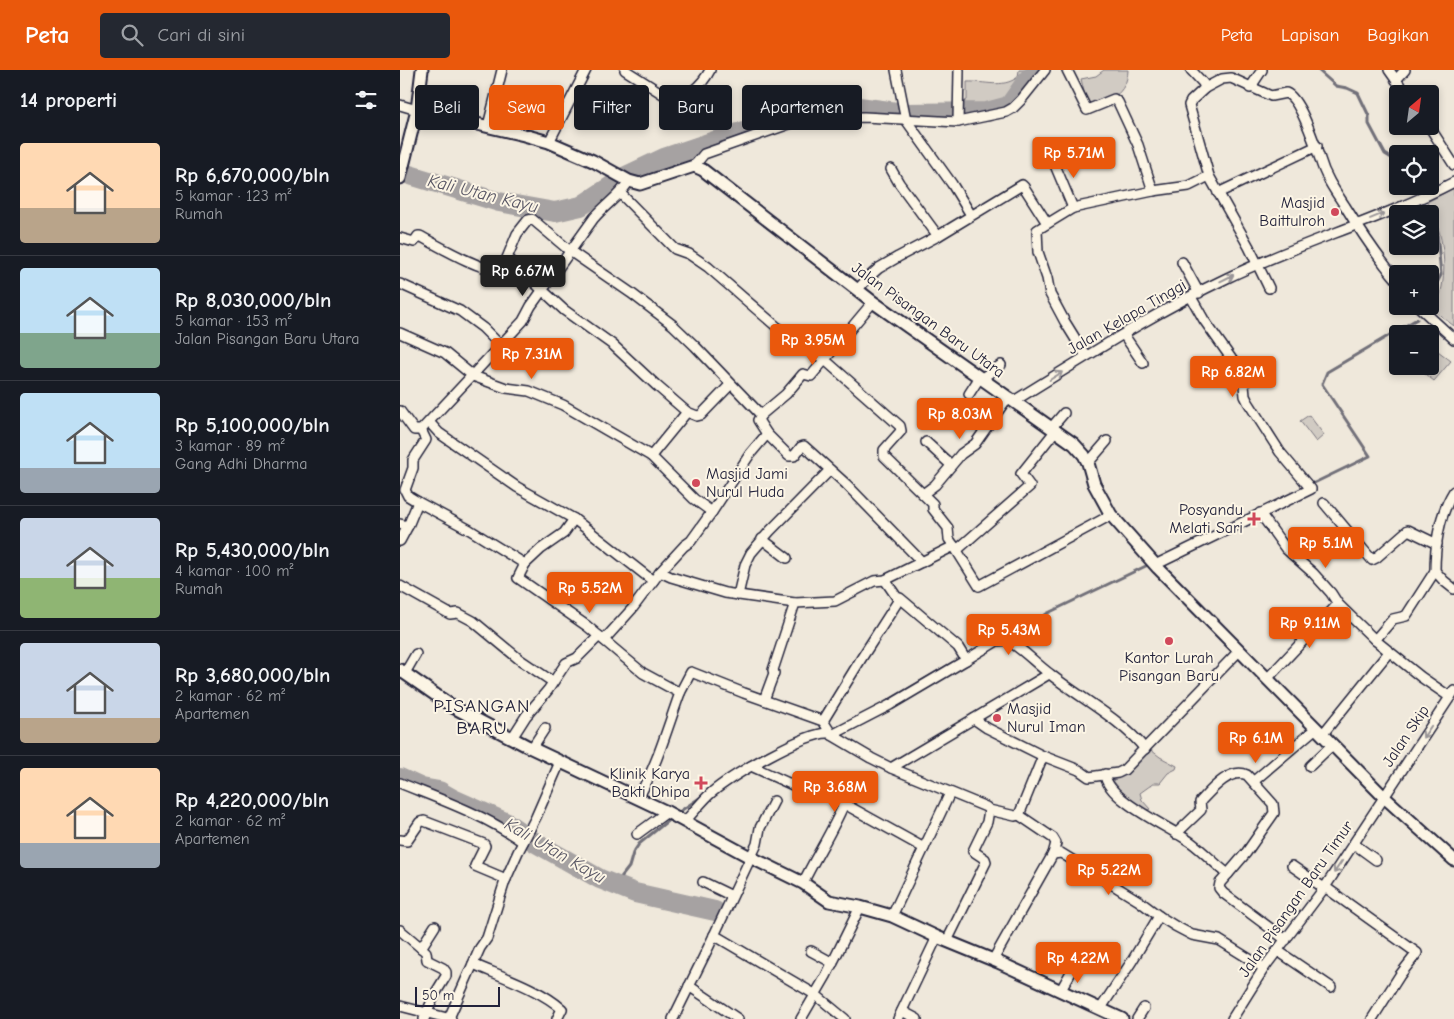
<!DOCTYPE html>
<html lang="id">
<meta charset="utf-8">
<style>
:root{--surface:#171b24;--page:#242831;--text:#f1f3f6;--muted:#9ea1a6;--line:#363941;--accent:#ea580c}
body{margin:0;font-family:"Comic Neue",sans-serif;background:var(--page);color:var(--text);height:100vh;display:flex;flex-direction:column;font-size:19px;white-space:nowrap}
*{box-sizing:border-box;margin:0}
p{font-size:16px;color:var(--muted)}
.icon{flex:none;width:28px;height:28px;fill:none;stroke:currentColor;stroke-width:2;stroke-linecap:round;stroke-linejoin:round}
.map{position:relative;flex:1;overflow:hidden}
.details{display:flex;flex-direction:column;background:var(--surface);width:400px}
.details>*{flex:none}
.banner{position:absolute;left:15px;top:15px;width:475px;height:45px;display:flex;gap:10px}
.needle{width:32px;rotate:29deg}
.tools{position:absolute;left:989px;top:15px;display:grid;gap:10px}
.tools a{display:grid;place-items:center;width:50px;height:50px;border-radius:5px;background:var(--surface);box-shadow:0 2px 8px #0003;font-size:25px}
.scale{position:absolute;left:15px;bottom:12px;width:85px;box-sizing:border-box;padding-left:5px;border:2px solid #22223b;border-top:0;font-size:14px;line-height:18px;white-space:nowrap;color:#22223b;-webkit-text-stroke:4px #fcf5e5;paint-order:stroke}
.price{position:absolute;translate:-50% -42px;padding:0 11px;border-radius:5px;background:var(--accent);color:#fff;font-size:16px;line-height:32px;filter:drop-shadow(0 1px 2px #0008)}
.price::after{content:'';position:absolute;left:50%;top:30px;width:15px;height:11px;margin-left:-8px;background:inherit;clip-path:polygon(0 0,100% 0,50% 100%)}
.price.on{background:#222;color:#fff}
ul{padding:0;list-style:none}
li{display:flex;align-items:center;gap:15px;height:125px;padding:0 20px}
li+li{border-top:1px solid var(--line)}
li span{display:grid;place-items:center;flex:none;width:140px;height:100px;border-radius:5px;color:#555}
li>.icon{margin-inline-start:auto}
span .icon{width:60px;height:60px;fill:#fffc;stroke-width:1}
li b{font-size:21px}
h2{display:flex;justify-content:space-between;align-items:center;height:60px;padding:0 20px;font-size:21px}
.chip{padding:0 18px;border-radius:5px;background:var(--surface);box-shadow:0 2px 8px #0003;font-size:18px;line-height:45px}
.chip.on{background:var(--accent);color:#fff}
header{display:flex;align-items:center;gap:30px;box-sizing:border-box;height:70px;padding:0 25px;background:var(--accent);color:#fff}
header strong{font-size:24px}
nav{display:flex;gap:28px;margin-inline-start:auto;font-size:18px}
.search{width:350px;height:45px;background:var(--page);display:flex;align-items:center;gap:12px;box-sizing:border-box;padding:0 18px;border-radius:5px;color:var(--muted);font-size:19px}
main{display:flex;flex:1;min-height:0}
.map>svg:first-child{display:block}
.green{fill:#d1cbc3;stroke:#7a767f}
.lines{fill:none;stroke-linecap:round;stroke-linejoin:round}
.stream{stroke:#716f79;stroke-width:3}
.river{stroke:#a6a2a2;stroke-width:20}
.minor-casing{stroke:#22223b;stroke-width:12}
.tertiary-casing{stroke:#22223b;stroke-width:15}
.minor{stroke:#fcf5e5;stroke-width:9}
.tertiary{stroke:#fcf5e5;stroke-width:11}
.oneway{stroke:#9a9698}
.poi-dot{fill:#d1495b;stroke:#fcf5e5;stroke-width:2}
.labels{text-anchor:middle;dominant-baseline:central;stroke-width:4;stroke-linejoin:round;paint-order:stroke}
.poi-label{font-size:16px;fill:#22223b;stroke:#fcf5e5;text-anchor:end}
.street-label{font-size:16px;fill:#22223b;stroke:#fcf5e5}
.water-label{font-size:18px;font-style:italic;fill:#575564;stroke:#fcf5e5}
.quarter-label{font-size:19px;letter-spacing:1px;fill:#22223b;stroke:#fcf5e5}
</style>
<header>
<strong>Peta</strong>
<div class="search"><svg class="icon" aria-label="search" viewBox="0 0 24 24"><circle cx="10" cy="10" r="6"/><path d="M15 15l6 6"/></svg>Cari di sini</div>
<nav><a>Peta</a><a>Lapisan</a><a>Bagikan</a></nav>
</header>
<main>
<section class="details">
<h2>14 properti<svg class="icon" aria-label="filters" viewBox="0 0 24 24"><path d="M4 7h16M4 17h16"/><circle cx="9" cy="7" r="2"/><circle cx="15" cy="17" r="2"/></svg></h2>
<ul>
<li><span style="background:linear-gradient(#ffd9b3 65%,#b9a48a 0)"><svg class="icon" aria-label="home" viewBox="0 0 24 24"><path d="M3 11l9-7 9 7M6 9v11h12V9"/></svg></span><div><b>Rp 6,670,000/bln</b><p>5 kamar · 123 m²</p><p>Rumah</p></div></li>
<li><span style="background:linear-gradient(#bfe0f5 65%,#7fa58c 0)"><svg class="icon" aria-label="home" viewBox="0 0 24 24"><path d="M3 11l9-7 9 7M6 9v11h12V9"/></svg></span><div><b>Rp 8,030,000/bln</b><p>5 kamar · 153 m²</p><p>Jalan Pisangan Baru Utara</p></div></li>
<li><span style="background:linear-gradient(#bfe0f5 75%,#9aa5b1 0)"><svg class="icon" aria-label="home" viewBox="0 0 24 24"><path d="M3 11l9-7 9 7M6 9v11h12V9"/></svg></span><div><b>Rp 5,100,000/bln</b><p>3 kamar · 89 m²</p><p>Gang Adhi Dharma</p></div></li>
<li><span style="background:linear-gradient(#c9d6e8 60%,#8fb573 0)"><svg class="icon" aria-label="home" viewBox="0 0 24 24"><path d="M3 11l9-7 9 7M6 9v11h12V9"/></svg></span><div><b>Rp 5,430,000/bln</b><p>4 kamar · 100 m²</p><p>Rumah</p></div></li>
<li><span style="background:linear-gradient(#c9d6e8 75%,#b9a48a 0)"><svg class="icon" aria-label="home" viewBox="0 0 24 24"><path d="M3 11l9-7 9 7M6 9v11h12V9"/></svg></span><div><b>Rp 3,680,000/bln</b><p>2 kamar · 62 m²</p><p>Apartemen</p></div></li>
<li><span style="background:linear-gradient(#ffd9b3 75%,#9aa5b1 0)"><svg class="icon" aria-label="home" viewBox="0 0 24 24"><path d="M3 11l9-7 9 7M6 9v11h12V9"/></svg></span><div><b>Rp 4,220,000/bln</b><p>2 kamar · 62 m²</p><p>Apartemen</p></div></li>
</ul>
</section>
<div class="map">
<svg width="1054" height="949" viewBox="0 0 1054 949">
<rect width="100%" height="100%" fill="#efe8db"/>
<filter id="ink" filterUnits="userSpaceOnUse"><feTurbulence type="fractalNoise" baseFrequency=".02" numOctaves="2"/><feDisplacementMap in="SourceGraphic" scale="10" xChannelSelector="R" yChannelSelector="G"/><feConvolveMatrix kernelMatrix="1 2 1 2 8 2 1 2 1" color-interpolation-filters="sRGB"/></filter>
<g filter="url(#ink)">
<g class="green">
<path d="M619 0H634L620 16 610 21 595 36 560 40V34L567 30V12C585 11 602 19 618 7Z"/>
<path d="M704 0H728C727 25 709 31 688 38L681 9 696 6Z"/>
<path d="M1054 118V256L1032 239C1048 221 1045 182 1039 161 1036 151 1031 141 1027 132Z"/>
<polygon points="1038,281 1051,291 1034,311 1021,301 1025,296 1030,296 1030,291"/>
<polygon points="909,345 924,365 916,372 900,351"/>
<polygon points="747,677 760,687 777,696 776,699 768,703 760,713 754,713 740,723 742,730 750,739 742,743 716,723 718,717 706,701 725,696"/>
</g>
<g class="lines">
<g class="stream">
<polyline points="918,0 936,16 947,18 958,23 969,46 969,54 985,84 998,92"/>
<polyline points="1015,116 1029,144"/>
<polyline points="1030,146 1037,162 1041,205 1030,226"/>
<polyline points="910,415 970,386 922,314 927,302 1017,249"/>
<polyline points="596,568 603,564 628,557 648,543 750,494"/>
<polyline points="484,633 552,593"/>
<polyline points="276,744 301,727"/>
<polyline points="215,815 229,797 233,783 239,774 271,748"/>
</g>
<g class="river">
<polyline points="0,102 99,132 155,142 181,136 226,106 264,88 401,42 451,36 505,43 587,42 609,36 628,9 637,0"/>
<polyline points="0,708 22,718 39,721 53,729 107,753 136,773 200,809 235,823 315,841"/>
</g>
<defs>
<g id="minor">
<path d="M225 0 269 28C286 31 303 14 310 0"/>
<polyline points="496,0 506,50 552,114 571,145"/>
<polyline points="667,0 687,40 714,29 718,32 738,75 753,121"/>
<polyline points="791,0 803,13 805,18"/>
<polyline points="989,0 1006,24"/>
<polyline points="996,10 1005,0"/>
<polyline points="850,18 862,0"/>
<polyline points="294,20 299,37 295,49"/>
<polyline points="0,35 17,40"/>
<polyline points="558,52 559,0"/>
<polyline points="88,56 102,0"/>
<polyline points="1029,56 1054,95"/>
<polyline points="149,72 186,0"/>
<polyline points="652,88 673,138"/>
<polyline points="294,96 304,84 406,48 464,47 558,52 606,42 613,38 621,30 645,0"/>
<polyline points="491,99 499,113 538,166"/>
<polyline points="818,123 917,76"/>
<polyline points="221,124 275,179 289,184 308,197 377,257 425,290 500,356 501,361 484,380 484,386 533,434 533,439 548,458 549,469 554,476 485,510 474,511 435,531 395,533 325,523 271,507 260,502"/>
<path d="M0 168 14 172 18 166H20C37 175 82 202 100 200L111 191 164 240 213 275 257 316 287 342 251 386 294 429 312 442"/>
<polyline points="111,191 107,188 117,164 128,150 132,149 170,181 231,223 273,255 295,276 361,345 358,350 367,364 389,386 394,386 401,377 404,376 446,414 522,492"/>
<polyline points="782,192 799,223"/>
<polyline points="0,214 60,241 83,258 101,276"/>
<path d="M869 218 849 177 809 106 789 35 791 31 805 18 822 9 831 8 871 26 886 23C900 28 915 75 920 89 925 107 935 121 945 136 961 162 978 188 998 211"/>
<polyline points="457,220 470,206 479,198 498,187 538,166 622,115 624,117 647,153"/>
<polyline points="1018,236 1054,269"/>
<polyline points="0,263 45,283 73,306 106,318 129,321 163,335 251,386"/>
<polyline points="724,265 743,293"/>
<polyline points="686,286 665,252 650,224 647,208 638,182 637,160 673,138 753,121 789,116 809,106"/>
<polyline points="582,308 601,295"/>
<polyline points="569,324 580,307"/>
<path d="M614 331C684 288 753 243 827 208 901 172 981 150 1054 112"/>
<path d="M0 341 14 360H21L123 251 131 236 194 148C206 134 219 127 229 111"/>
<polyline points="287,342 297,346 301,345 330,315"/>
<polyline points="361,345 386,324 403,304 411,306 473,232"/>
<polyline points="29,352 39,363 117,417 174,449 253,511"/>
<polyline points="652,357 664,343"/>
<polyline points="526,372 551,395"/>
<polyline points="688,393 707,371"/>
<polyline points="523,424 535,415 561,384 575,374 608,327"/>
<polyline points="18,432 8,426 5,420 13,398 13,390 26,370 21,360"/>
<polyline points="924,433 972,490 976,488 1008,460 1037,474"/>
<polyline points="860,443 886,479 913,503 931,523 938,534 975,570 1021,607 1050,627"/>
<path d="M0 454 8 456 18 432 70 460 125 494 118 508 187 556 243 603 280 623C267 659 257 695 238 728"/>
<polyline points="362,469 387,488"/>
<polyline points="0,471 8,456"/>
<polyline points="554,476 579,516 711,445"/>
<polyline points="557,480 630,416 621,404 656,360"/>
<polyline points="125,494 141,479 164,463 174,449"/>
<polyline points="755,495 911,419 880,382 848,332 845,326 844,315 833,291 804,250 791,227"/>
<path d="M1035 501C1035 473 1039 445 1054 421"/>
<polyline points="1035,501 1044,511 1054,519"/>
<polyline points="485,510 498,529"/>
<polyline points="0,516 50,544 58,543 73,551 119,589 153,612"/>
<polyline points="338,525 345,495 351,483 370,461 430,400"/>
<polyline points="204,570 232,539 260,502 284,476 291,471 314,439 350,384 367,364"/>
<polyline points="975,570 993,549 1006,546 1035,501"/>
<path d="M566 590 597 571 607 570C623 579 635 593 650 604 680 628 721 649 745 679"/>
<polyline points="5,603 16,584"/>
<polyline points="867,609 938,534"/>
<polyline points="280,623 291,602 344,623 423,651 432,665 471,688 491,698 586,737 589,740 587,752 573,781 585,789 586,792 547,871"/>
<polyline points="364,630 374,603 373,600 395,533"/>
<polyline points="574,649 587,658 643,686 679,700 689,707 718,703 724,700 839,581"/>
<polyline points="423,651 461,589 500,528 558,577 566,590 490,635 432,665"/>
<polyline points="922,665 989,582"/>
<polyline points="112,668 126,646 148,620 166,593 177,588 199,566"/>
<polyline points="132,678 145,658"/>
<polyline points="351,696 408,722 430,726 524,778"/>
<polyline points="910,696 932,675"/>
<polyline points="491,698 649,604"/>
<path d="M705 704C706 730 772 758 792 773 804 782 815 794 828 804L820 813 819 818 823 823 886 870"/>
<polyline points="854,711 916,658"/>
<path d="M0 713C44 731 83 744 123 772"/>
<polyline points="589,740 615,746 619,745 643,686"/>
<polyline points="619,745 653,768 656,773 653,784"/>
<path d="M285 751C294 742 302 731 311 723 331 706 406 661 430 663"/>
<polyline points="237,764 267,742"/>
<path d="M776 764 801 740 800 732C811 720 830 697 847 705L873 734 874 743 846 783 828 804"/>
<polyline points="0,770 7,771 20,752 24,751 84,774 85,776 75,796 106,809"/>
<polyline points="954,774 976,790"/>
<polyline points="892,796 924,818"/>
<polyline points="303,812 332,826"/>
<path d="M403 813C416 786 432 762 444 734"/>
<polyline points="925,817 1017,883 1000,905 972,949"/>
<polyline points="492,846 550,723"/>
<polyline points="0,860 26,882 27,890 43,898 46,902 46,906 35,924 24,949"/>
<polyline points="314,865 416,925 445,949"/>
<polyline points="21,878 35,856"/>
<polyline points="411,881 433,893"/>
<polyline points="878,881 931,917"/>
<polyline points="593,890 653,784 661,783 739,831 759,846 775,856 792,865 819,870 864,898"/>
<path d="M73 894C100 906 140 919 162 939L157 949"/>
<polyline points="289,916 338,949"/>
<polyline points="661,920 675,895"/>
<polyline points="0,936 51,949"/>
<polyline points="701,938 732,891 759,846"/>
<polyline points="502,941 517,949"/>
<polyline points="49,948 80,878 87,868 105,811 118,782 136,747 160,692"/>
<polyline points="273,949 309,876 357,774 360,758 374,731"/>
<polyline points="401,949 426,906 460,837"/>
<polyline points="498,949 537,867"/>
<polyline points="737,949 744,938"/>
<polyline points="832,949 864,898 925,817 1054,621"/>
</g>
<g id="tertiary">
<polyline points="17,40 124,65 149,72 193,91 229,111 240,114 294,96 303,100 473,232 674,374 684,385 688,393 694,414 711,445 758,498 983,726 1054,790"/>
<polyline points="0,108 17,40 22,0"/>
<polyline points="0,600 53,637 127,676 267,742 350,787 403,813 429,831 460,837 492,846 537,867 598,892 722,949"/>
</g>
</defs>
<use href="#minor" class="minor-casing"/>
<use href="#tertiary" class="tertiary-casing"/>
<use href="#minor" class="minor"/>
<use href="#tertiary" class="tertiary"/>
</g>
<defs><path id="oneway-shaft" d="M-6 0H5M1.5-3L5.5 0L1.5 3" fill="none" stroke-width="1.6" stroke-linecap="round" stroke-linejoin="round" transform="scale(1.25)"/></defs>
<g class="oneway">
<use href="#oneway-shaft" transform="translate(977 146) rotate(-22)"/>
<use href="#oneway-shaft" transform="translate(827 208) rotate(-26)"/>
<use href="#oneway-shaft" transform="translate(656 306) rotate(-32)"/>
<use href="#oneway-shaft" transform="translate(1027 662) rotate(124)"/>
<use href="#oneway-shaft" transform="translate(938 797) rotate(124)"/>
</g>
</g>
<g class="poi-dot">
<circle cx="935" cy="142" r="5"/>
<circle cx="296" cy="413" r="5"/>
<path d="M851.5 441.5h5v5h5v5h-5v5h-5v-5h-5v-5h5z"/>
<circle cx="769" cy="571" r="5"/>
<circle cx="597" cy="648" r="5"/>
<path d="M298.5 705.5h5v5h5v5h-5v5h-5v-5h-5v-5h5z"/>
</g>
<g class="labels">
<g class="poi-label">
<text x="925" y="133">Masjid<tspan x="925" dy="18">Baittulroh</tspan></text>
<text x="306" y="404" text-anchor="start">Masjid Jami<tspan x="306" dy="18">Nurul Huda</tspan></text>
<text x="843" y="440">Posyandu<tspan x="843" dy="18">Melati Sari</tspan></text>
<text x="769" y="588" text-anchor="middle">Kantor Lurah<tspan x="769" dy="18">Pisangan Baru</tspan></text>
<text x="607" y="639" text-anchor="start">Masjid<tspan x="607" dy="18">Nurul Iman</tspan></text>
<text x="290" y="704">Klinik Karya<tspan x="290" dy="18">Bakti Dhipa</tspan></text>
</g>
<g class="street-label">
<text transform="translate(727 247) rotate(-30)">Jalan Kelapa Tinggi</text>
<text transform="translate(528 250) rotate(36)">Jalan Pisangan Baru Utara</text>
<text transform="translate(1006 666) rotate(-56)">Jalan Skip</text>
<text transform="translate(896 829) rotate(-55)">Jalan Pisangan Baru Timur</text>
</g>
<g class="water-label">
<text transform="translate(83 124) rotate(14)">Kali Utan Kayu</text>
<text transform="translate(155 781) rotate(30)">Kali Utan Kayu</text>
</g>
<g class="quarter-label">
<text x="82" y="636">PISANGAN<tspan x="82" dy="22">BARU</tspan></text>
</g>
</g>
</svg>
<div class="tools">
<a><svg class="needle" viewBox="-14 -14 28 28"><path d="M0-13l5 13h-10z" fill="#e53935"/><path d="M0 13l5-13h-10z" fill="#9ea1a6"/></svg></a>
<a><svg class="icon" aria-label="locate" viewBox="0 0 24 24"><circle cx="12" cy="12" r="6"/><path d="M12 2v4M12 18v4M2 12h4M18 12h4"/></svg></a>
<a><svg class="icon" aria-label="layers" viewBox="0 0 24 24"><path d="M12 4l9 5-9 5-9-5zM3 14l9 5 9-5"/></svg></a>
<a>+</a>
<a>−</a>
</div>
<div class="scale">50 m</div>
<b class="price" style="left:674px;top:109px">Rp 5.71M</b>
<b class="price on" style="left:123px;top:227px">Rp 6.67M</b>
<b class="price" style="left:413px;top:296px">Rp 3.95M</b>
<b class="price" style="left:132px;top:310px">Rp 7.31M</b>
<b class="price" style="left:833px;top:328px">Rp 6.82M</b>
<b class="price" style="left:560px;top:370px">Rp 8.03M</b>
<b class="price" style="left:926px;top:499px">Rp 5.1M</b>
<b class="price" style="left:190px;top:544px">Rp 5.52M</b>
<b class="price" style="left:910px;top:579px">Rp 9.11M</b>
<b class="price" style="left:609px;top:586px">Rp 5.43M</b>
<b class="price" style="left:856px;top:694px">Rp 6.1M</b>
<b class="price" style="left:435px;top:743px">Rp 3.68M</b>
<b class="price" style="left:709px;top:826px">Rp 5.22M</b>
<b class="price" style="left:678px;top:914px">Rp 4.22M</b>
<div class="banner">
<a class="chip">Beli</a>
<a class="chip on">Sewa</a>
<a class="chip">Filter</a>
<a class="chip">Baru</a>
<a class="chip">Apartemen</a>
</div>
</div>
</main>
